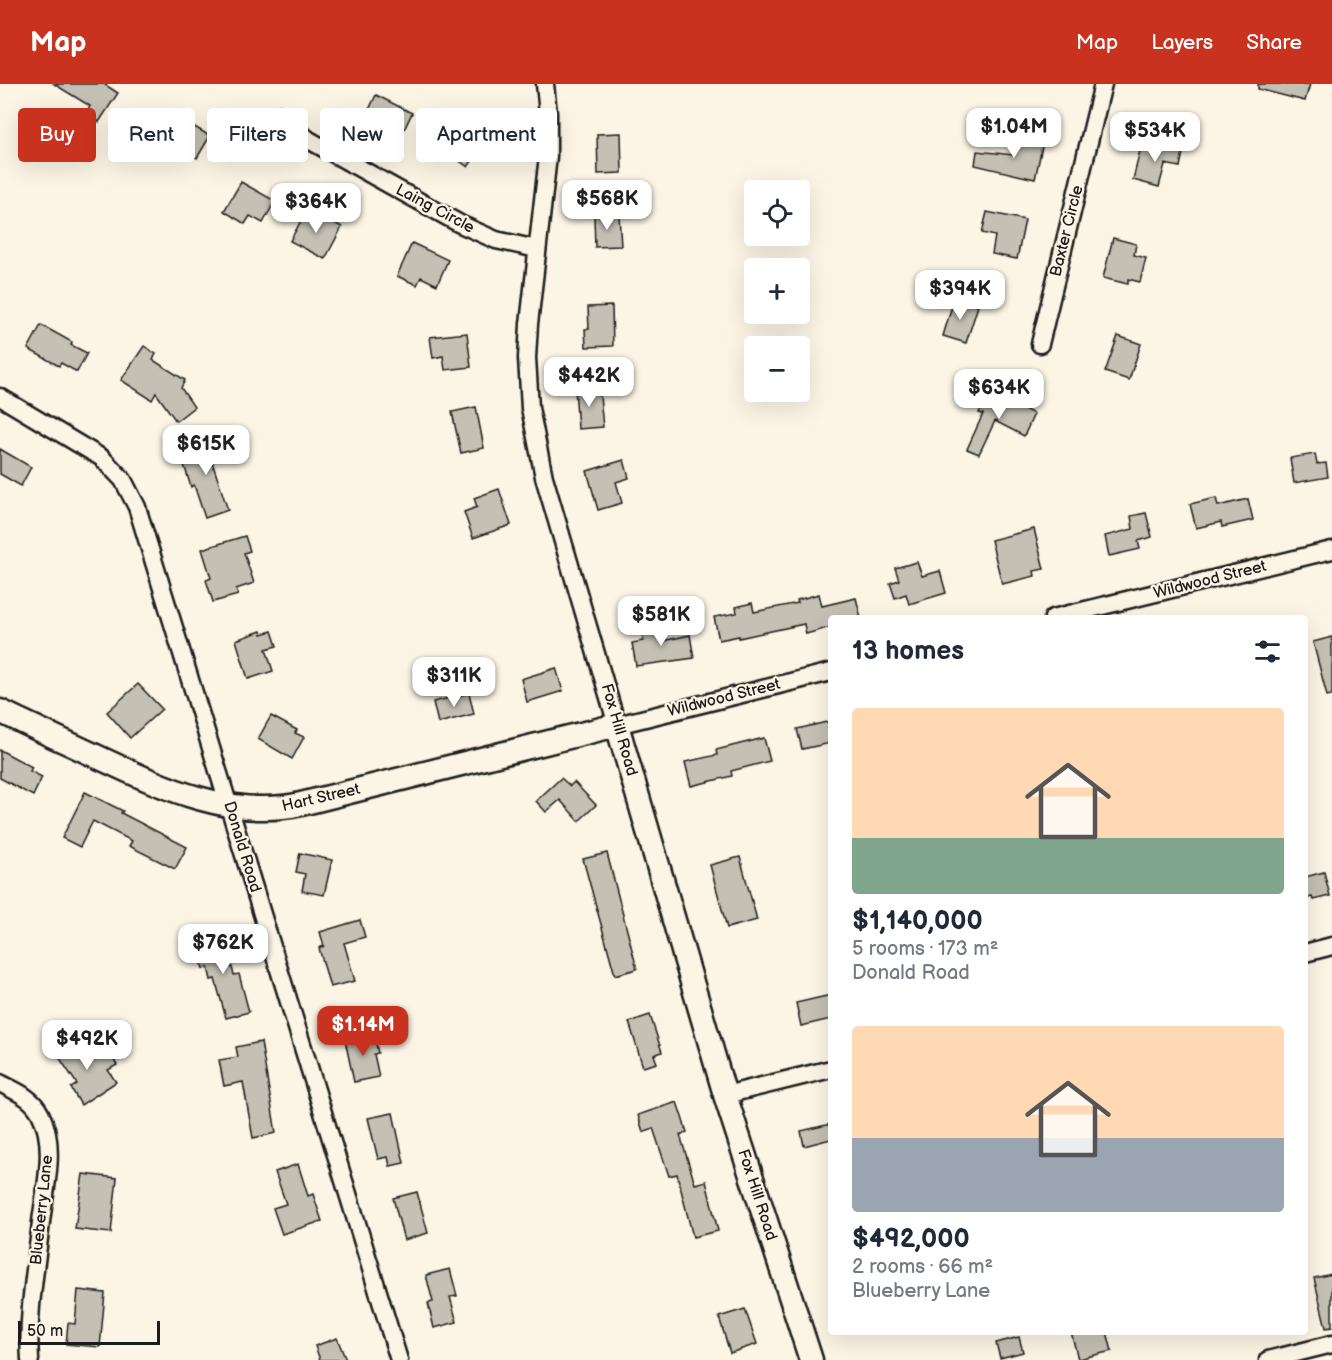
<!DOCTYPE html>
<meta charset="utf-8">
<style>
:root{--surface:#fff;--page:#f2f2f3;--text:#1f2937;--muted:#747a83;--accent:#c8321e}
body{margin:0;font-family:"Balsamiq Sans",sans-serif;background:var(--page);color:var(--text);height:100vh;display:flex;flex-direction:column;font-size:22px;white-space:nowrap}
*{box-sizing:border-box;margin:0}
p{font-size:20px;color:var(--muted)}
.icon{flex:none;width:33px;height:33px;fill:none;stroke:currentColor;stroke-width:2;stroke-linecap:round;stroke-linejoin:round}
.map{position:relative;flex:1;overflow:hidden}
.details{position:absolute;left:828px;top:531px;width:480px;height:720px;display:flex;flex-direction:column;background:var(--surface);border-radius:6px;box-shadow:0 6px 24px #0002}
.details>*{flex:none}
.guide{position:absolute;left:18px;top:24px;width:570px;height:54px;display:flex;gap:12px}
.tools{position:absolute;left:744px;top:96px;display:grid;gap:12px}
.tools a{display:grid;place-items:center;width:66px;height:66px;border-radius:6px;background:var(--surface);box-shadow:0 6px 24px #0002;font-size:30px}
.scale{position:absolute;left:18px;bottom:15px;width:142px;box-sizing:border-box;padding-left:6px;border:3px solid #1c1c1c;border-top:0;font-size:16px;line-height:21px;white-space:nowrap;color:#1c1c1c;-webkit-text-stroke:4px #fcf5e5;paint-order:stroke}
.price{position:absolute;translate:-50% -51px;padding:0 14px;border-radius:12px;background:#fff;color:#222;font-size:20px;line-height:39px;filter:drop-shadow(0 2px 3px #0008)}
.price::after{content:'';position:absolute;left:50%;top:36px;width:18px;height:14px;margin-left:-9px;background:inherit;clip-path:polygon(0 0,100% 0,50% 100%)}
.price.current{background:var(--accent);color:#fff}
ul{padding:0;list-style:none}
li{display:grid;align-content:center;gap:12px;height:318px;padding:0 24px}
li span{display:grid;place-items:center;height:186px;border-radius:6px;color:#555}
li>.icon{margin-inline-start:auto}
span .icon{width:108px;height:108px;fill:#fffc;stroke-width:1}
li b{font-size:26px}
h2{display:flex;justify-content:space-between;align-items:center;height:72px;padding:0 24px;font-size:26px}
.chip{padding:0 21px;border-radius:6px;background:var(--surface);box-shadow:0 6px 24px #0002;font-size:21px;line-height:54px}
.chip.current{background:var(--accent);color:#fff}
header{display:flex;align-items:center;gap:36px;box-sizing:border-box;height:84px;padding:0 30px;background:var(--accent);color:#fff}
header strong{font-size:28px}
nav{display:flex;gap:33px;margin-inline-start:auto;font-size:21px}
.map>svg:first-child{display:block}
.building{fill:#c4c0b3;stroke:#1c1c1c;stroke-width:1.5}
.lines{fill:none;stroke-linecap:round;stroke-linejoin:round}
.street-casing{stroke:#1c1c1c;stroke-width:21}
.secondary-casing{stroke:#1c1c1c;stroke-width:27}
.street{stroke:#fcf5e5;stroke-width:16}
.secondary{stroke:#fcf5e5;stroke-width:22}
.labels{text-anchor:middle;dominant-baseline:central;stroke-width:4.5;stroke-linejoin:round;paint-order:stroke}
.street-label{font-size:16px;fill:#1c1c1c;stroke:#fcf5e5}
</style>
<header>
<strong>Map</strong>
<nav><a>Map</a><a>Layers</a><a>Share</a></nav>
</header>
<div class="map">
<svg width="1332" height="1276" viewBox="0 0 1332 1276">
<rect width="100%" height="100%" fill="#fcf5e5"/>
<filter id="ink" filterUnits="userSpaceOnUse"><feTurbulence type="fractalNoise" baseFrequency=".0167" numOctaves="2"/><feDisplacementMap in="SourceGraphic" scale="12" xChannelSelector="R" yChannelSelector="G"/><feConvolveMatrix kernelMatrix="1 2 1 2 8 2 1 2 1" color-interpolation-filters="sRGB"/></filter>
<g filter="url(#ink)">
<g class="building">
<polygon points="54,0 104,0 118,9 99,38 86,30 90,22"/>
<polygon points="1258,0 1310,0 1305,17 1258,5"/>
<polygon points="376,11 412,29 402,50 366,32"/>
<polygon points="176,32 210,52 197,74 163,53"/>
<polygon points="469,34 491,49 468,83 447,68"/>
<polygon points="621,49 622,89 598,90 597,50"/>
<polygon points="1018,52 1043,58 1035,95 975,81 977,67 1014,71"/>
<polygon points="1142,58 1183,68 1180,83 1165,80 1159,103 1133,96"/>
<polygon points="241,98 275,117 263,139 250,132 245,140 224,127"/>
<polygon points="308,124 342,143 325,175 290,157"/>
<polygon points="987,128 1025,136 1017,175 992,170 995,152 982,149"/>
<polygon points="619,131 621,162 595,163 594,132"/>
<polygon points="1113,154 1136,160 1134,171 1146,174 1140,198 1128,195 1128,200 1103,194"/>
<polygon points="412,159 448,176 437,201 421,193 417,201 397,192"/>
<polygon points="954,215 978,222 966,259 943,252"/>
<polygon points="612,222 613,262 586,263 585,245 589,245 588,223"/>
<polygon points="41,241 72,258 71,261 87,269 77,288 61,279 59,282 28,265"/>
<polygon points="467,249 471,283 445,286 443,272 433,274 430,253"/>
<polygon points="1118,252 1141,260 1129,296 1105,288"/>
<polygon points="144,262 156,270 153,276 185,296 181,304 194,323 176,337 156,309 152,316 121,296"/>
<polygon points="599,302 603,343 578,345 575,304"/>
<polygon points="990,308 1034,330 1024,352 995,337 979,370 967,365 983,330 979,329"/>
<polygon points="476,323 484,364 461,369 452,328"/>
<polygon points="220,354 225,370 211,375 228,426 205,434 194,401 191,403 180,368"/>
<polygon points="0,365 31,383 21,402 0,390"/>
<polygon points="1315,370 1317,380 1326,379 1328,393 1294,399 1290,374"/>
<polygon points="624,376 629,394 616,398 622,419 598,426 587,387"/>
<polygon points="499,405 511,441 473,454 464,428 477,423 474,414"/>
<polygon points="1216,414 1218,422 1248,415 1253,436 1222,443 1221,438 1196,444 1190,420"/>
<polygon points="1146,429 1152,453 1138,457 1140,465 1109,472 1105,452 1133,445 1131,432"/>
<polygon points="1034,445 1044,485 1034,487 1035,492 1002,500 991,456"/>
<polygon points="245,452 250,467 244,469 254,499 236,505 238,511 213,518 206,496 211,494 202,465"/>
<polygon points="917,478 922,492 940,487 946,509 909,520 906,510 895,514 890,499 899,496 895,484"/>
<polygon points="819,510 822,522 856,514 861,534 831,534 831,543 806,550 804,540 739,554 739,552 719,556 714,533 737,529 736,523 752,519 754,528 798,519 797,516"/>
<polygon points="658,538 662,557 690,551 694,574 636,582 632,559 643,557 641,542"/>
<polygon points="261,547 262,550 272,547 277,562 266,565 273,587 248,595 236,556"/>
<polygon points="1332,553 1332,611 1327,612 1313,558"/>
<polygon points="556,584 563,607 527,618 521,595"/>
<polygon points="138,600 162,625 130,654 107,628"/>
<polygon points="469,609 474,630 438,639 433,618"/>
<polygon points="271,632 297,646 295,649 304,653 292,675 258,655"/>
<polygon points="831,637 831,659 802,665 797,645"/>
<polygon points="764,654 770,677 731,687 732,692 691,702 685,678 717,671 716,666"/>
<polygon points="0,666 32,683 30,687 42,693 33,712 0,694"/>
<polygon points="561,694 570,702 574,698 596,721 579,737 560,716 546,728 536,717"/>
<polygon points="85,708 123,727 121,729 187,763 175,785 129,762 132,757 93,737 80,763 62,754"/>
<polygon points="300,769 332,776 324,811 302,807 305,790 296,788"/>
<polygon points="607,769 637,885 615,891 583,775"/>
<polygon points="740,773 757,836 727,844 710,781"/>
<polygon points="1324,788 1330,812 1313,816 1312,813 1305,815 1305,793"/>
<polygon points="360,836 365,853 344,859 355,897 330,903 319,864 324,862 320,848"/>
<polygon points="223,851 234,891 239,890 249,928 226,934 215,895 211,896 208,883 203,885 196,858"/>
<polygon points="831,911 831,935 801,942 796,919"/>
<polygon points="650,931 662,968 654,971 657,979 643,983 629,938"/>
<polygon points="374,950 378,969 374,970 379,993 354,998 345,956"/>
<polygon points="81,954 95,976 108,967 117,981 108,986 116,998 81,1021 71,1004 77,1000 57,970"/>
<polygon points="261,958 276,1049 253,1054 243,998 224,1002 219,976 238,973 236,963"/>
<polygon points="677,1018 687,1048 680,1051 695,1100 706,1097 718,1147 693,1153 677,1090 669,1092 653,1044 643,1048 638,1031"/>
<polygon points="393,1029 404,1079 390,1082 388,1073 378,1075 368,1034"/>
<polygon points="831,1040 831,1055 804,1062 801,1047"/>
<polygon points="298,1080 308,1112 313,1110 322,1137 282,1150 273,1124 286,1120 275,1088"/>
<polygon points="83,1090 117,1094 111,1149 75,1145"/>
<polygon points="417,1108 428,1149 404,1156 393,1114"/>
<polygon points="450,1185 457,1212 450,1213 457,1238 434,1244 428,1219 433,1218 426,1191"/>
<polygon points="1332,1190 1332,1243 1326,1244 1314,1194"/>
<polygon points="78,1206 105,1209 100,1263 66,1260 68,1239 75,1240"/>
<polygon points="745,1225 757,1260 730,1269 719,1233"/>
<polygon points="1071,1248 1107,1248 1112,1267 1078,1275"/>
<polygon points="1019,1253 1023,1268 1000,1274 996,1259"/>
<polygon points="337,1254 346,1276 320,1276 315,1262"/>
</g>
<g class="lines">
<defs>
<g id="street">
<polyline points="545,0 548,29 548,72 529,240 527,274 530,324 544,393 617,641 831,588"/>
<polyline points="279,31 309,56 460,140 496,156 537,165"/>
<polyline points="1040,260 1103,0"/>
<polyline points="0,313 102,374 123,396 137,423 399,1276"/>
<polyline points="1053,534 1332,466"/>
<polyline points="1305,869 1332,862"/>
<path d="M0 999C15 1007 32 1013 40 1029 57 1061 45 1104 41 1138 36 1183 27 1230 30 1276"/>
<polyline points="725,1011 831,985"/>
<polyline points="1268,1276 1332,1260"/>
</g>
<path id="secondary" d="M0 627C33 643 66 658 100 674 162 703 231 736 301 720L617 641 725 1011 811 1276"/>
</defs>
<use href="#street" class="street-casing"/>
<use href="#secondary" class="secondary-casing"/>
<use href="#street" class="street"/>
<use href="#secondary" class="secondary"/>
</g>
</g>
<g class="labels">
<g class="street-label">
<text transform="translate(435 125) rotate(28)">Laing Circle</text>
<text transform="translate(1067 147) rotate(-76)">Baxter Circle</text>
<text transform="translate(1210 496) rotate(-14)">Wildwood Street</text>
<text transform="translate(724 614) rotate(-14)">Wildwood Street</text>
<text transform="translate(619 646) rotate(74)">Fox Hill Road</text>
<text transform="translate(321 714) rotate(-13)">Hart Street</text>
<text transform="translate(242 763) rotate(73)">Donald Road</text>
<text transform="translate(757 1111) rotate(72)">Fox Hill Road</text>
<text transform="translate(42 1126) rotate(-84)">Blueberry Lane</text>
</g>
</g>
</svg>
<div class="tools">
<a><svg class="icon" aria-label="locate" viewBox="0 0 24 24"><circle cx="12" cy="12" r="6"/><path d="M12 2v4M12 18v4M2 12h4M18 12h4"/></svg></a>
<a>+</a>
<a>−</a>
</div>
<div class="scale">50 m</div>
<b class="price" style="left:1014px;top:75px">$1.04M</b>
<b class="price" style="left:1155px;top:79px">$534K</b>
<b class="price" style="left:607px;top:147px">$568K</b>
<b class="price" style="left:316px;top:150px">$364K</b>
<b class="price" style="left:960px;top:237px">$394K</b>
<b class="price" style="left:589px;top:324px">$442K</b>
<b class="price" style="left:999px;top:336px">$634K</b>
<b class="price" style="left:206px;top:392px">$615K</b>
<b class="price" style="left:661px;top:563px">$581K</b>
<b class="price" style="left:454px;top:624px">$311K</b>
<b class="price" style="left:223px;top:891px">$762K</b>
<b class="price current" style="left:363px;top:973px">$1.14M</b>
<b class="price" style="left:87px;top:987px">$492K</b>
<div class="guide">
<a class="chip current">Buy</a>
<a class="chip">Rent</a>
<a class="chip">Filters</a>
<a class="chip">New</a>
<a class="chip">Apartment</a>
</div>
<section class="details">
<h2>13 homes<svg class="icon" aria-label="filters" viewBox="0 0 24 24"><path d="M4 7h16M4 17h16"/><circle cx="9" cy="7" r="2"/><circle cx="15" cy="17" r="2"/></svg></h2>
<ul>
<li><span style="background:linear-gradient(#ffd9b3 70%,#7fa58c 0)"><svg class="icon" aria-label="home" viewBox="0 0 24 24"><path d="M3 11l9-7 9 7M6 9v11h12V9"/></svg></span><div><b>$1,140,000</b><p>5 rooms · 173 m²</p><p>Donald Road</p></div></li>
<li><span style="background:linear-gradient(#ffd9b3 60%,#9aa5b1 0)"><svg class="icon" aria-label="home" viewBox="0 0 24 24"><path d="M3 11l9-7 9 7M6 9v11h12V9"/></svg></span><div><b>$492,000</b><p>2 rooms · 66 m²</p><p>Blueberry Lane</p></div></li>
</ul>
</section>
</div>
